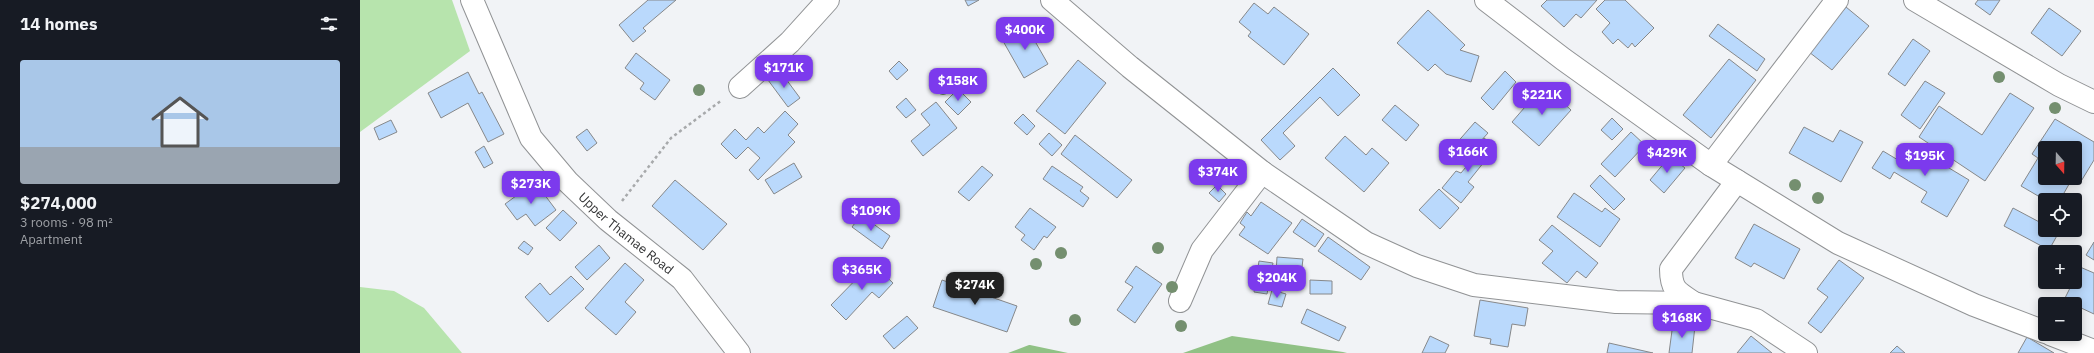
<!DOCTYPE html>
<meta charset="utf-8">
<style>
:root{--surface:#171b24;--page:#242831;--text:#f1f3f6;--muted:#9ea1a6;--accent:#7c3aed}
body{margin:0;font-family:"IBM Plex Sans",sans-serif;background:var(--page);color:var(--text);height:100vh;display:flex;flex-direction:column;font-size:15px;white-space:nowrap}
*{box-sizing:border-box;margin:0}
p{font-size:13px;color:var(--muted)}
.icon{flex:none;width:22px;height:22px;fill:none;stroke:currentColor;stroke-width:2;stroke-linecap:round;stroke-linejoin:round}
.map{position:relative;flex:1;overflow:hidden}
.panel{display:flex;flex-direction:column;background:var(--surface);width:360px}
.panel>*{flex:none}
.needle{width:26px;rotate:160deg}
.buttons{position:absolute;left:1678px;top:141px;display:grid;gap:8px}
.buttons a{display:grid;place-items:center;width:44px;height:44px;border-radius:4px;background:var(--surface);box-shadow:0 2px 10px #0003;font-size:20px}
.price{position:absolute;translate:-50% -34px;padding:0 9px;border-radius:8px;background:var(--accent);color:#fff;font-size:13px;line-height:26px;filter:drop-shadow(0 1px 2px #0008)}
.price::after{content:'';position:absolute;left:50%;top:24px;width:12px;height:9px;margin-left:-6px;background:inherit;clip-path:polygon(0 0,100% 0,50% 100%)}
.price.current{background:#222;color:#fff}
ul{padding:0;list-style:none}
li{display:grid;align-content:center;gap:8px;height:212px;padding:0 20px}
li span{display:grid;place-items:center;height:124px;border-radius:4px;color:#555}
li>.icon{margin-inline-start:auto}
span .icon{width:72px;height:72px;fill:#fffc;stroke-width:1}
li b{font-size:17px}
h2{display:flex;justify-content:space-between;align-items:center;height:48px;padding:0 20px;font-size:17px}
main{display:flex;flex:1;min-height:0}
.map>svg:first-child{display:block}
.green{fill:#b7e4ad}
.forest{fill:#90c185}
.building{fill:#bad9fc;stroke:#86888a;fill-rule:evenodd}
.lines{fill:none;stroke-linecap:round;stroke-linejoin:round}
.street-casing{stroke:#919395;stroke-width:24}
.secondary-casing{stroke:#919395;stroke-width:24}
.path{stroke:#a7a9ab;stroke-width:2.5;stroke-dasharray:3 3;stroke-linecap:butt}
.street{stroke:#fff;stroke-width:22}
.secondary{stroke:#fff;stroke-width:22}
.tree{fill:#748f6f}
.labels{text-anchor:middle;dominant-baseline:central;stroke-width:4;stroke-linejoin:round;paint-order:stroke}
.street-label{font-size:13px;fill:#313233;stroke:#fff}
</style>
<main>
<section class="panel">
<h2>14 homes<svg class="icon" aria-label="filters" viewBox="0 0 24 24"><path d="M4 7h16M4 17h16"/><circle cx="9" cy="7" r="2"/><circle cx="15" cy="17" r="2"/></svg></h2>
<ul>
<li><span style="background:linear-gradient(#a9c7e8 70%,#9aa5b1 0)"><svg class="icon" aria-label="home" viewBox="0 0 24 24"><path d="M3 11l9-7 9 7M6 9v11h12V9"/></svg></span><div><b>$274,000</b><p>3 rooms · 98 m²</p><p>Apartment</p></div></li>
</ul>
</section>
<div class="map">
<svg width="1734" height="353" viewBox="0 0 1734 353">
<rect width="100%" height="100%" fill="#f1f3f6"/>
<g class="green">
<polygon points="0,0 92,0 110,51 0,132"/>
<polygon points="0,287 34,291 64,308 102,353 0,353"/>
</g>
<g class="forest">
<polygon points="872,336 983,352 987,353 823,353"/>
<polygon points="669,345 670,345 708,353 648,353"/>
</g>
<g class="building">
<polygon points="288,0 316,0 283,28 286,31 273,42 259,25"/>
<polygon points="605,0 619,0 608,6"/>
<polygon points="1187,0 1237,0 1221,18 1216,14 1204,27 1181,6"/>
<polygon points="1245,0 1265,0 1294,28 1275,47 1272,43 1268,48 1258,39 1253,44 1242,32 1250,23 1236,9"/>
<polygon points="1618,0 1640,0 1630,15 1615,4"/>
<polygon points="894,3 908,14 914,7 949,34 924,65 888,36 891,32 879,22"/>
<polygon points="1486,7 1509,26 1472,70 1449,52"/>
<polygon points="1689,8 1721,31 1702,56 1671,33"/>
<polygon points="1068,10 1105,45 1100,50 1119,56 1111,82 1086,74 1075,64 1068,71 1037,43"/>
<polygon points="664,22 688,64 664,78 643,41 652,36 649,31"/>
<polygon points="1358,24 1405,59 1397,71 1349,36"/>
<polygon points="1553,39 1570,51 1545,86 1528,74"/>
<polygon points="276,53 310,80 295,100 280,89 284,83 265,68"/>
<polygon points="1369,59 1396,80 1351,138 1323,115"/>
<polygon points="718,60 746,83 705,134 676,111"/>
<polygon points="539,61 548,70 537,80 529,71"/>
<polygon points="973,68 1000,95 978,116 960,97 923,133 935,146 920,160 901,140"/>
<polygon points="420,71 440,98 428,107 408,80"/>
<polygon points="1145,71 1156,82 1133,110 1121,98"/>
<polygon points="108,72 119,94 122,92 144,134 128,142 108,103 81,118 68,93"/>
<polygon points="1565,81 1585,93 1560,129 1541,115"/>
<polygon points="1184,85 1211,110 1179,146 1152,122"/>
<polygon points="598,89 611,102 598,115 585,102"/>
<polygon points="1650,93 1674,108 1625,181 1559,137 1579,106 1622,135"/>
<polygon points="546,98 556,110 546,118 536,107"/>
<polygon points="576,102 597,128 563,156 551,141 570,125 561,114"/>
<polygon points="1035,105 1059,125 1046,141 1022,120"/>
<polygon points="425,111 438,124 428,135 435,142 398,180 389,170 400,158 388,147 376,159 361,144 375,129 386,140 398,127 404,133"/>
<polygon points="663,114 675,126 667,135 654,123"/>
<polygon points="1252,118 1263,129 1252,140 1241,130"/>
<path d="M1695 119 1734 142V160L1720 183 1712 179 1700 200H1685L1661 186 1678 158 1672 154ZM1685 148H1715V178H1685Z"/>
<polygon points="31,120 37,132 19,140 14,128"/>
<polygon points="1115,122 1128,133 1100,164 1088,153"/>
<polygon points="1444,127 1473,142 1480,130 1503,142 1481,182 1429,153"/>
<polygon points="227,129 237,143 227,151 216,137"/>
<polygon points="1271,132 1285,145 1255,177 1241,164"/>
<polygon points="689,133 702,145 692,156 679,144"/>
<polygon points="715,135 772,180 757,198 701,154"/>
<polygon points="985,136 1006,155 1012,148 1029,163 1004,192 965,158"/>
<polygon points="1124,138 1136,147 1108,182 1114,187 1101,203 1082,188 1096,171 1101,173 1119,151 1116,149"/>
<polygon points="1549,144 1609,180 1587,217 1561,202 1567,192 1534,172 1530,179 1512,168 1523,151 1538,160"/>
<polygon points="124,146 133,163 124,168 115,152"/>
<polygon points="1310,156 1325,168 1304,193 1290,180"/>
<polygon points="434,163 442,177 414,194 405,180"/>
<polygon points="622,166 633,175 609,201 598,192"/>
<polygon points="692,166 723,187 720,191 729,198 723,207 683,179"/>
<polygon points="1240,175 1265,199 1254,210 1230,186"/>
<polygon points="315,180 367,224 343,250 292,206"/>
<polygon points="175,182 196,210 175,226 166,214 157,220 145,204"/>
<polygon points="857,185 866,194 859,202 849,193"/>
<polygon points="1079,189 1099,208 1080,229 1059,210"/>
<polygon points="1214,193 1242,212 1245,208 1260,219 1240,247 1197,217"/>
<polygon points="901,202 932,223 908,254 879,235 885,227 880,223 887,212 891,216"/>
<polygon points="670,208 696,227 687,238 684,236 674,250 661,240 665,235 655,227"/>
<polygon points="1653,208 1685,225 1685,230 1695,230 1699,232 1689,250 1644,226"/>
<polygon points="203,210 217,223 200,241 186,228"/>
<polygon points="501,215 530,236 522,249 492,227"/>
<polygon points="942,219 964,234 955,247 933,232"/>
<polygon points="1394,224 1440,249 1424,279 1394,263 1391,267 1375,258"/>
<polygon points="1192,225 1238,263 1226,278 1217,271 1207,283 1182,263 1193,251 1179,240"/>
<polygon points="968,237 1010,267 1001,280 958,251"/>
<polygon points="164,241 173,248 168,255 158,248"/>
<polygon points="1734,242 1734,260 1726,255"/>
<polygon points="239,245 250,258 227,280 215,267"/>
<polygon points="917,257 943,259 941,275 916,273"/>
<polygon points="1479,260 1504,278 1461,333 1448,323 1468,297 1457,289"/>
<polygon points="899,261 913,263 907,294 894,292"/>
<polygon points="265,263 284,280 265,302 276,312 256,335 225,308"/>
<polygon points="512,263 533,283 519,298 512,292 486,320 471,305"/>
<polygon points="776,266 802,284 775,323 757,310 773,287 765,282"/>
<polygon points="1720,267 1734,273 1734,314 1704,300 1713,282 1715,282 1715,277"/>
<polygon points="211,276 224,289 188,322 165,297 180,283 190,295"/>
<polygon points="582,280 657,306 647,332 573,307"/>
<polygon points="950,280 972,281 972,294 950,294"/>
<polygon points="912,290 926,294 922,307 908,304"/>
<polygon points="1120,300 1168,308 1165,326 1152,324 1148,347 1130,344 1131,339 1114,336"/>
<polygon points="947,309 986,327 979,341 941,323"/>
<polygon points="547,316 558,328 534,349 523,336"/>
<polygon points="1313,323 1335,326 1332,353 1309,353"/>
<polygon points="1070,336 1089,345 1085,353 1062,353"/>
<polygon points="1391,336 1412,353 1377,353"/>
<polygon points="1667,337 1694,353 1658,353"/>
<polygon points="1249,343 1293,353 1247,353"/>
<polygon points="1537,346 1545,353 1530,353"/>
</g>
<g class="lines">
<defs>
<g id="street">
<polyline points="692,0 770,67 902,172 1006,243 1057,266 1114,285 1256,302 1334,303 1396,320 1446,353"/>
<polyline points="1126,0 1203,59 1351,165 1478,243 1614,305 1685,332"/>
<polyline points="1555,0 1699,85 1734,102"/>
<polyline points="380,87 430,42 468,0"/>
<polyline points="1351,165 1477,0"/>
<polyline points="820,301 842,250 902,172"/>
<path d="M1334 303C1317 292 1311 290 1311 269L1377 181"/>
<polyline points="1690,334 1734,351"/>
</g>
<g id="secondary">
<path id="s1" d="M112 0 171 138 208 182 248 220 322 279 379 353"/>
</g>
</defs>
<use href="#street" class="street-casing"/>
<use href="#secondary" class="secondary-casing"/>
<polyline class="path" points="262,201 311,138 362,100"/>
<use href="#street" class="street"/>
<use href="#secondary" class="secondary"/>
</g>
<g class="tree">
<circle cx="1639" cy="77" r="6"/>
<circle cx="583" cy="89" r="6"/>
<circle cx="339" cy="90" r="6"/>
<circle cx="1695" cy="108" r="6"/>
<circle cx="1435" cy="185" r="6"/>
<circle cx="1458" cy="198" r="6"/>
<circle cx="798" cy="248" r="6"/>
<circle cx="701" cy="253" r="6"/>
<circle cx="676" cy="264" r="6"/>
<circle cx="812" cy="287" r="6"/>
<circle cx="715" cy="320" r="6"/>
<circle cx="821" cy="326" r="6"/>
</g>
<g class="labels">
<g class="street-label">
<text stroke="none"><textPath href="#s1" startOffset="285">Upper Thamae Road</textPath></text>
</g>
</g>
</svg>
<div class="buttons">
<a><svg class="needle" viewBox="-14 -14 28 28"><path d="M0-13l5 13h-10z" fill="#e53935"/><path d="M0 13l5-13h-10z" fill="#9ea1a6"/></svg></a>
<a><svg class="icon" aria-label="locate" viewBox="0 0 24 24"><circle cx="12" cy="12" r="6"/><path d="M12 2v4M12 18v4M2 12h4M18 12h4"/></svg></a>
<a>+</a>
<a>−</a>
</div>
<b class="price" style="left:665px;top:51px">$400K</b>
<b class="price" style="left:424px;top:89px">$171K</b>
<b class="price" style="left:598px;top:102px">$158K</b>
<b class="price" style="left:1182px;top:116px">$221K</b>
<b class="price" style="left:1108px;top:173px">$166K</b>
<b class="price" style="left:1307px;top:174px">$429K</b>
<b class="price" style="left:1565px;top:177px">$195K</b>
<b class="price" style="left:858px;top:193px">$374K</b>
<b class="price" style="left:171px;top:205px">$273K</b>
<b class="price" style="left:511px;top:232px">$109K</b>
<b class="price" style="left:502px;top:291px">$365K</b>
<b class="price" style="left:917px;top:299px">$204K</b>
<b class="price current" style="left:615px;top:306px">$274K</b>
<b class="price" style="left:1322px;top:339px">$168K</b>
</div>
</main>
